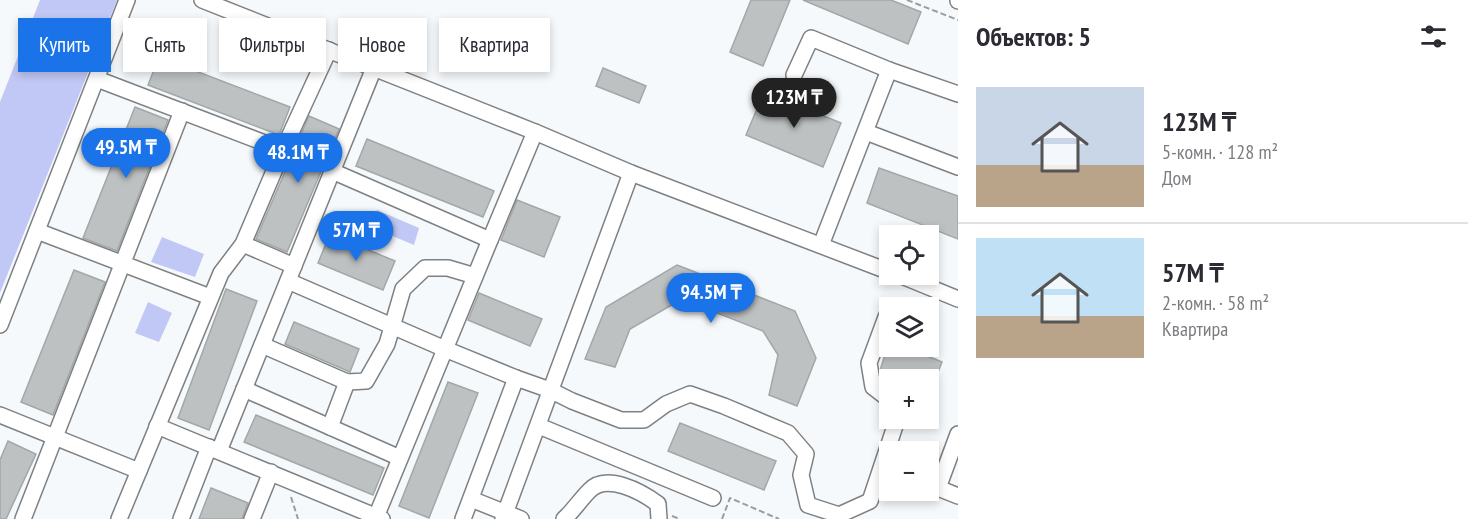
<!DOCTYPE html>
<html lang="ru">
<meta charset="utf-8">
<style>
:root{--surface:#fff;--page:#f2f2f3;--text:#2b2b33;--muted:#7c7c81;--line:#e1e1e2;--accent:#1a73e8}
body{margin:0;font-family:"PT Sans Narrow",sans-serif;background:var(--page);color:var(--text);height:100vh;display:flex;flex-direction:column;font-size:22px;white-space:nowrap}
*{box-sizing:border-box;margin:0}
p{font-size:20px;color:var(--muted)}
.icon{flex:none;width:33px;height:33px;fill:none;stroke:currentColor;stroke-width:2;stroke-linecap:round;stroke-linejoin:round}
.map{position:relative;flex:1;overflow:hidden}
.sheet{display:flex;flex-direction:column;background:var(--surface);width:510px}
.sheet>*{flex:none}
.hud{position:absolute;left:18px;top:18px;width:570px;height:54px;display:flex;gap:12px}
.tools{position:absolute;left:879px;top:225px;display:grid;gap:12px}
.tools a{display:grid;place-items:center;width:60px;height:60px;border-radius:0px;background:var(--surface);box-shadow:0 3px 9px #0003;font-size:30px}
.price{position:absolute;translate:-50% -51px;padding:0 14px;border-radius:21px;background:var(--accent);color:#fff;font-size:20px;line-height:39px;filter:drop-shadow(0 2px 3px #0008)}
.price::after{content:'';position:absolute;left:50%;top:36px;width:18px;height:14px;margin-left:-9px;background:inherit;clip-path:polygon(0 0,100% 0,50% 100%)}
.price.current{background:#222;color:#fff}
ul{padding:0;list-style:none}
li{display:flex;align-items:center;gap:18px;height:150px;padding:0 18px}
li+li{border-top:2px solid var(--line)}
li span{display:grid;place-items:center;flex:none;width:168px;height:120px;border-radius:0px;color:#555}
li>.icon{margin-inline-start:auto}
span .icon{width:72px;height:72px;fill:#fffc;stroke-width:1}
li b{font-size:26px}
h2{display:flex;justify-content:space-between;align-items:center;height:72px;padding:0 18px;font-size:26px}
.chip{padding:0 21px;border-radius:0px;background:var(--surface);box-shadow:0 3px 9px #0003;font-size:21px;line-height:54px}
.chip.current{background:var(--accent);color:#fff}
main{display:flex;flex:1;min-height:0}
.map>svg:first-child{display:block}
.green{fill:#c1c8f6}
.building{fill:#bdc1c2;stroke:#a3a7a8;stroke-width:1.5}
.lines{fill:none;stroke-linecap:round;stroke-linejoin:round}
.minor-casing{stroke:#7e8183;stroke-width:18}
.path{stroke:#9b9d9e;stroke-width:2;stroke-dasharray:6 3;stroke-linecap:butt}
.minor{stroke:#fff;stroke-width:15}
</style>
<main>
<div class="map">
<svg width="958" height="519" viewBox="0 0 958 519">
<rect width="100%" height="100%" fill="#f6f9fb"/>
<g class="green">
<polygon points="40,0 117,0 0,293 0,102"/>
<polygon points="377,210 419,228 414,245 371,227"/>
<polygon points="162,237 204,254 195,277 151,262"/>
<polygon points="148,302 172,313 159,342 135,333"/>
</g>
<g class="building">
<polygon points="751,0 790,0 763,66 730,52"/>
<polygon points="803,0 891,0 921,12 908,44"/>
<polygon points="159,57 290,107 279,135 148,85"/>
<polygon points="603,68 646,86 639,103 596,86"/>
<polygon points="764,92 841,123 823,167 746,135"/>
<polygon points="135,107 168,120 117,251 83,238"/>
<polygon points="309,116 339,129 287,252 256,239"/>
<polygon points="367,139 494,191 483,217 356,166"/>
<polygon points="879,168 958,196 958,239 867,203"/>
<polygon points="517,200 560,217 544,257 501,240"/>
<polygon points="330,234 395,261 383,290 318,263"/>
<polygon points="677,265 795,311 816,358 797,406 769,395 778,355 763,331 682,299 630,329 615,367 585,359 606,307"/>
<polygon points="74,270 105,282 53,415 21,402"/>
<polygon points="226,289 257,301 209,430 178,418"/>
<polygon points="479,293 542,319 530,346 468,320"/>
<polygon points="294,322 359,349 350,372 285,344"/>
<polygon points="888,346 903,346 942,362 935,380 902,380 880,370"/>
<polygon points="448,382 478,393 429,518 399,506"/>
<polygon points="256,415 384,468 373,495 244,442"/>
<polygon points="680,423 776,461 764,490 668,451"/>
<polygon points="8,441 36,454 6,519 0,519 0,460"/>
<polygon points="211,488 248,503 242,519 199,519"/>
</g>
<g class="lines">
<defs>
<g id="minor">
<polyline points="202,0 535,132 631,173 890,272"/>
<polyline points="958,0 958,1"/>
<polyline points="794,75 811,38 889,70 958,94"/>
<polyline points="97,79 283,150"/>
<polyline points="866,132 958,167"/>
<polyline points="332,171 490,240 535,132"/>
<polyline points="37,231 210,297"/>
<polyline points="243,244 294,266"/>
<polyline points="821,245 889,70"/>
<polyline points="897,274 958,299"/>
<polyline points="288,281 445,349 516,378 550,390 572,401 621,420 644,420 666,404 690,394 724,406 788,433 806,454 801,475 808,505 839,515 870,501 895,426 895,418"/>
<polyline points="886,317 869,363 873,387 890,400"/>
<polyline points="0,325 127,0"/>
<polyline points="262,345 347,382 330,427"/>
<polyline points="347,382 366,381 387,344 403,289 425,268 448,268 475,276"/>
<polyline points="244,389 400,458"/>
<polyline points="0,415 139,471"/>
<polyline points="157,426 382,519"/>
<polyline points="539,426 713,498"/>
<polyline points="958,434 938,488 958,496"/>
<polyline points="219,451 374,68"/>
<polyline points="471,499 521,519"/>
<polyline points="376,517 490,240"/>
<polyline points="23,519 182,111"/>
<polyline points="119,519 221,273 243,244 283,150 329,50"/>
<polyline points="181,519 209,447"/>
<polyline points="252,519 271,472"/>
<polyline points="463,519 516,378"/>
<polyline points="503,519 631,173"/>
<path d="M564 519C574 510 580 500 589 491 606 472 642 492 658 504L659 519"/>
</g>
</defs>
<use href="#minor" class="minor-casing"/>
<g class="path">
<polyline points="907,0 958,20"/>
<polyline points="291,497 298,519"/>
<polyline points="672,516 680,519"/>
<polyline points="722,519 730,498 779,519"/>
</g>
<use href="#minor" class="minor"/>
</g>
</svg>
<div class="tools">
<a><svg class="icon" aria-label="locate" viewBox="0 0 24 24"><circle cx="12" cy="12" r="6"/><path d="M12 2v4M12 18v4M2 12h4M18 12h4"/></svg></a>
<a><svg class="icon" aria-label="layers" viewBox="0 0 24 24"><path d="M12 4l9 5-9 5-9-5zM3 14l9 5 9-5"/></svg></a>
<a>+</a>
<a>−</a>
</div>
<b class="price current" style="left:794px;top:129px">123M ₸</b>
<b class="price" style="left:126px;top:179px">49.5M ₸</b>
<b class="price" style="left:298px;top:184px">48.1M ₸</b>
<b class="price" style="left:356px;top:262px">57M ₸</b>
<b class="price" style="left:711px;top:324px">94.5M ₸</b>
<div class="hud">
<a class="chip current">Купить</a>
<a class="chip">Снять</a>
<a class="chip">Фильтры</a>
<a class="chip">Новое</a>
<a class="chip">Квартира</a>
</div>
</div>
<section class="sheet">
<h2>Объектов: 5<svg class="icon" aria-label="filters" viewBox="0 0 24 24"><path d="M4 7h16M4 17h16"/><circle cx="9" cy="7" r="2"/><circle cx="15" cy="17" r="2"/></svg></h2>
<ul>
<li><span style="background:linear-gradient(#c9d6e8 65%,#b9a48a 0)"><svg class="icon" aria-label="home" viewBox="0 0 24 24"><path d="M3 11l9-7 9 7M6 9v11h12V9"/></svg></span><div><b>123M ₸</b><p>5-комн. · 128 m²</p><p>Дом</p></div></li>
<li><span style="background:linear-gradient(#bfe0f5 65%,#b9a48a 0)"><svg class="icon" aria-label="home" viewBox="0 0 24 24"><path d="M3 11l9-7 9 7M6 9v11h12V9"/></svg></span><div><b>57M ₸</b><p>2-комн. · 58 m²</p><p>Квартира</p></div></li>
</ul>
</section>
</main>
